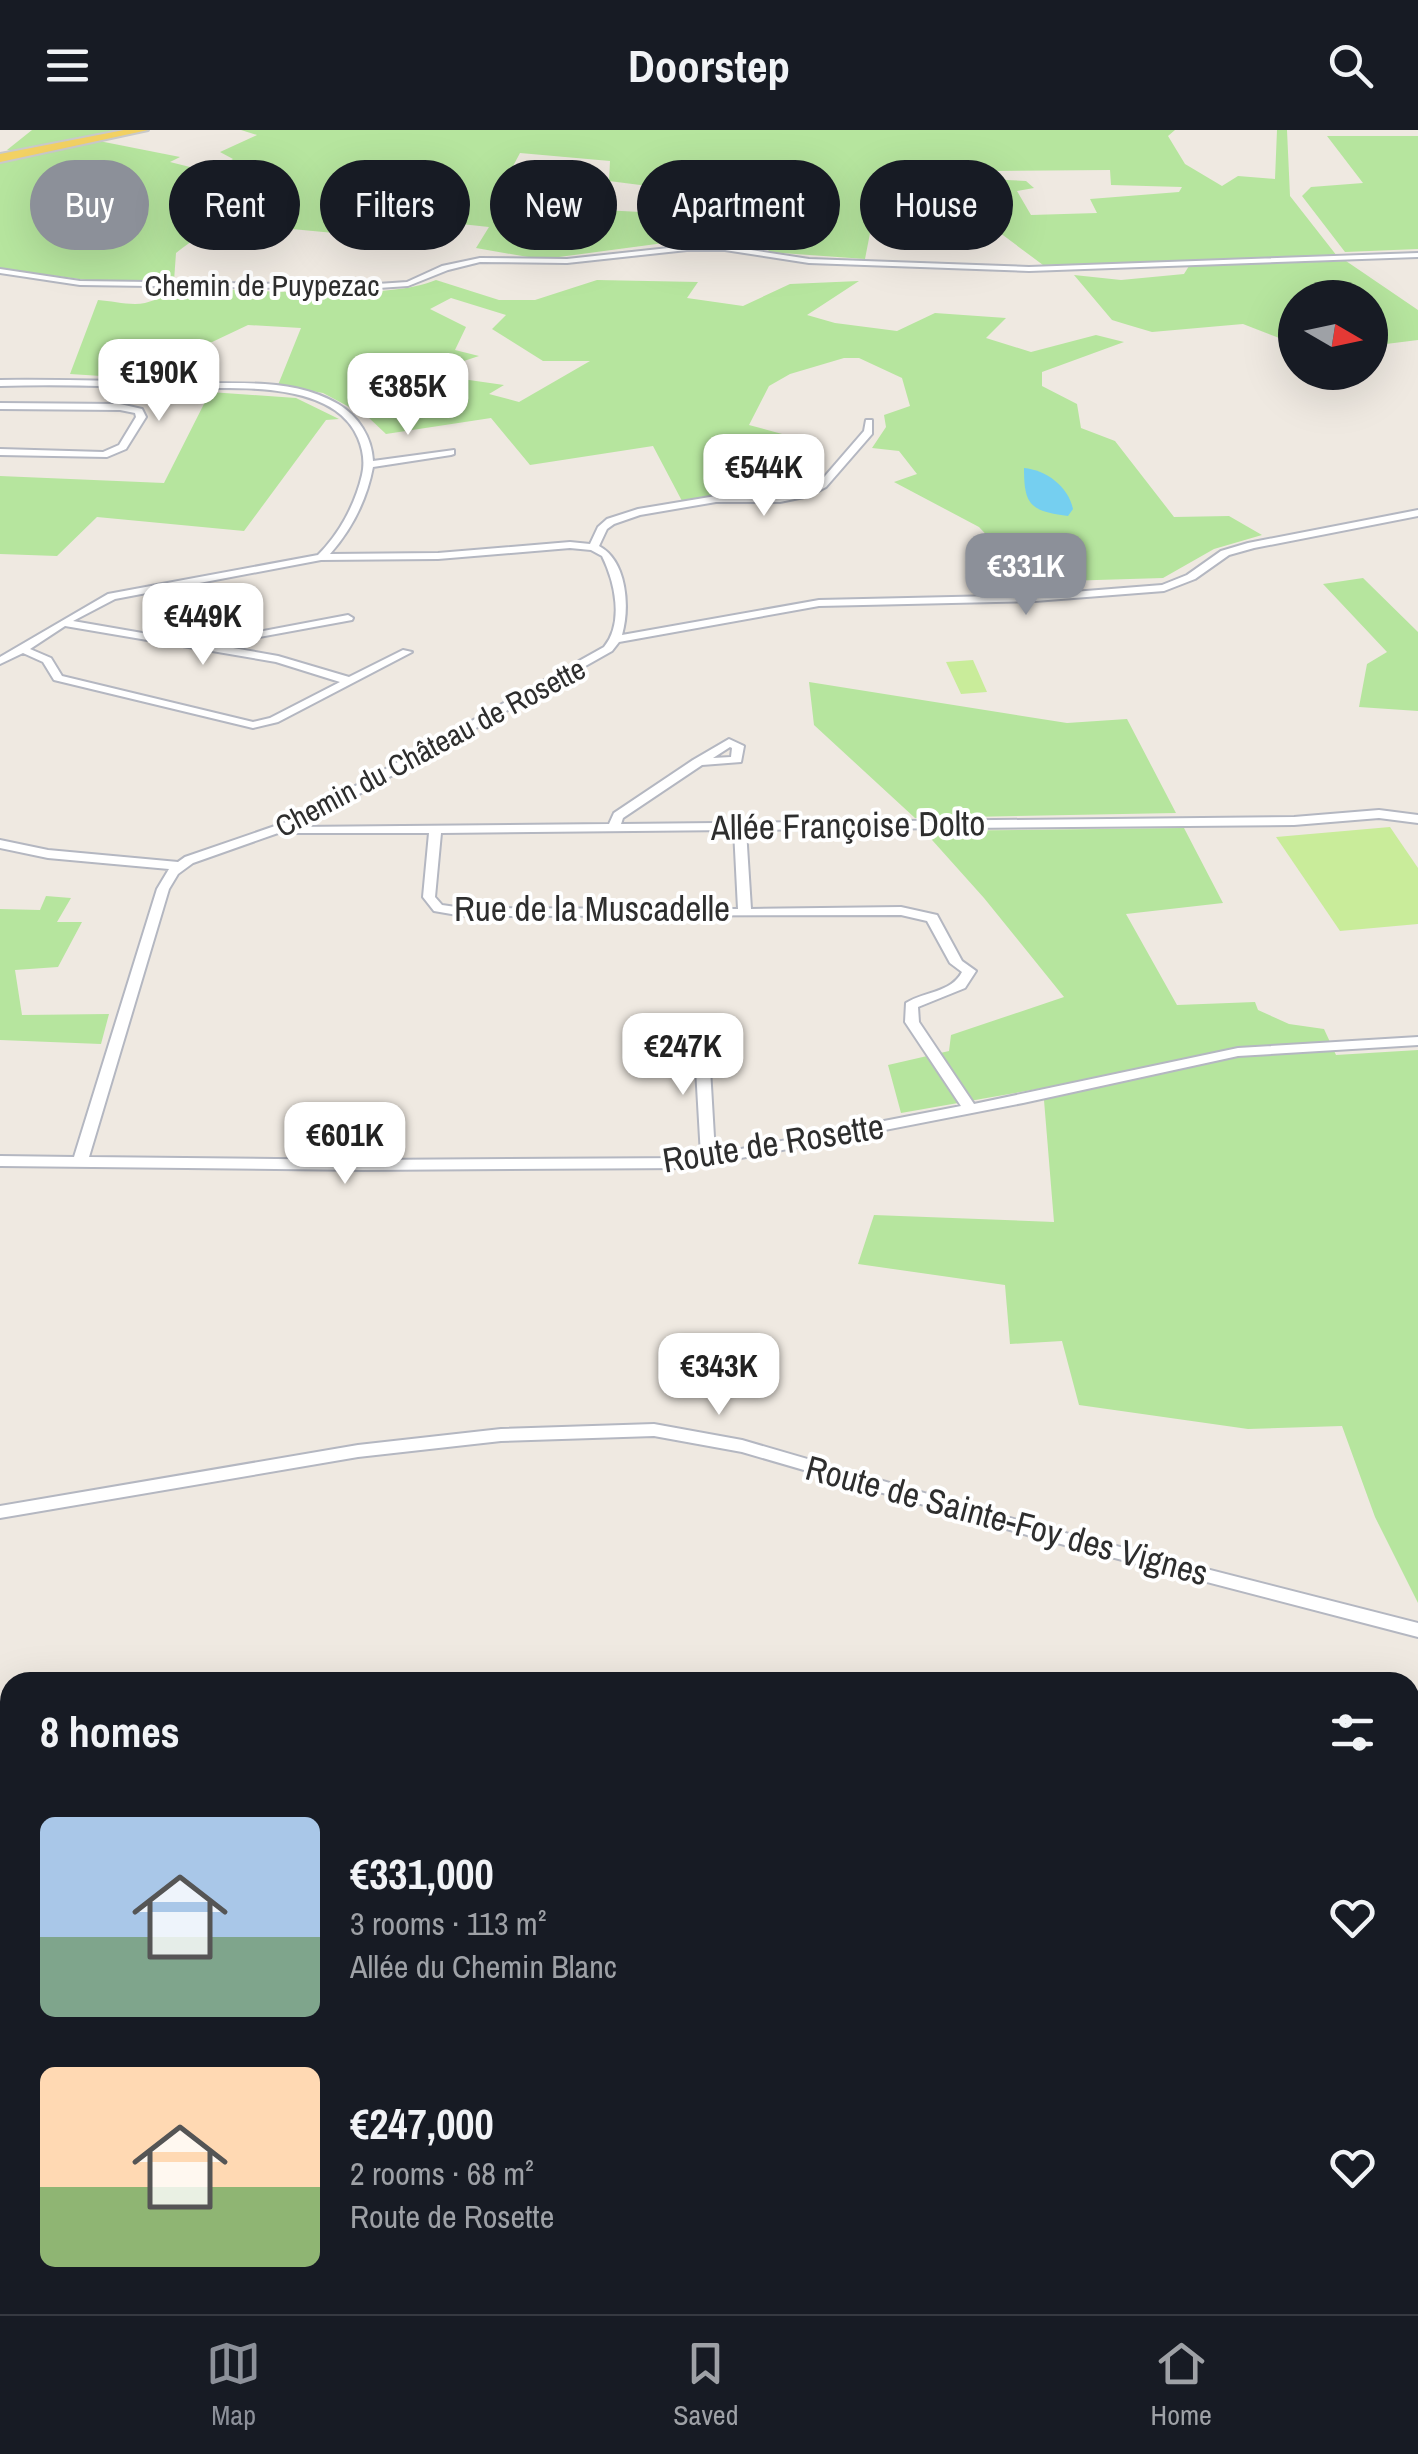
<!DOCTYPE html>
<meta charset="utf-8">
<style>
:root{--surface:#171b24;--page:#20242c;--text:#f1f3f6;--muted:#9ea1a6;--line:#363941;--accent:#8c9099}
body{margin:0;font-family:"Archivo Narrow",sans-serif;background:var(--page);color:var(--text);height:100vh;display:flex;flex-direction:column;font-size:38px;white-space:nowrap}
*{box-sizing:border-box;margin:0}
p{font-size:32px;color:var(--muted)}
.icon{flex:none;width:55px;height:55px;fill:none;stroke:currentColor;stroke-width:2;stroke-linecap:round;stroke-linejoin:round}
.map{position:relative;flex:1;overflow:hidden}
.panel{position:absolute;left:0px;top:1542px;width:1420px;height:642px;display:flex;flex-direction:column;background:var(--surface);border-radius:30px 30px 0 0;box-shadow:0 10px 40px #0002}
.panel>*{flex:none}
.banner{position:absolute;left:30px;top:30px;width:1360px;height:90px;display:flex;gap:20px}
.needle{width:65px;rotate:99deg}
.tools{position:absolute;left:1278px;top:150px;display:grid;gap:20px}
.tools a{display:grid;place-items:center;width:110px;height:110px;border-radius:50%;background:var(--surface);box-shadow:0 10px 40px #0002;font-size:50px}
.price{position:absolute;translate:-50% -85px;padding:0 22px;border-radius:20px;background:#fff;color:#222;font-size:32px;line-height:65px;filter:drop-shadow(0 2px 5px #0008)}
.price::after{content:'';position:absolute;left:50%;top:60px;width:30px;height:22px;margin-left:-15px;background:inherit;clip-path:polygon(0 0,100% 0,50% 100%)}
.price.current{background:var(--accent);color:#fff}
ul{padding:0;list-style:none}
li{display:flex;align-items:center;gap:30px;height:250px;padding:0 40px}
li span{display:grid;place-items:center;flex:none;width:280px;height:200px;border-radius:15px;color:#555}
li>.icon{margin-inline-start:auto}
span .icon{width:120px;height:120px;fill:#fffc;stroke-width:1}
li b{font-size:42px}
h2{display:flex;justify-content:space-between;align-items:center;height:120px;padding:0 40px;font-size:42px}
.tag{padding:0 35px;border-radius:45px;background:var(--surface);box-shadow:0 10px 40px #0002;font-size:35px;line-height:90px}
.tag.current{background:var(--accent);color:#fff}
header{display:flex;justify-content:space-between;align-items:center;height:130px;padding:0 40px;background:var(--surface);font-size:45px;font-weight:700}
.tabs{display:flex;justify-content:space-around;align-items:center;height:140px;border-top:2px solid var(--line);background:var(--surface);font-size:28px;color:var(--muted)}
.tabs a{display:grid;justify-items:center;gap:5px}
.tabs .current{color:var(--accent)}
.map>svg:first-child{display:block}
.green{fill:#b6e59e;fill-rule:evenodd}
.pitch{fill:#c9ec9a}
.water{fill:#75cff0}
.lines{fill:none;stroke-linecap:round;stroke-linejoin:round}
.minor-casing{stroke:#b4b7c1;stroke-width:4}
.primary-casing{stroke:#c9c9c9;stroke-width:4}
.minor{fill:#fff;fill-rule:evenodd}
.primary{fill:#f2d163;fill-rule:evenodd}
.labels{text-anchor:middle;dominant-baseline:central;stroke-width:8;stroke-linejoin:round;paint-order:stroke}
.far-street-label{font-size:30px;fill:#2e2e2e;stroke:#fff}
.street-label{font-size:35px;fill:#2e2e2e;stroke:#fff}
</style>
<header><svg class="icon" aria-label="menu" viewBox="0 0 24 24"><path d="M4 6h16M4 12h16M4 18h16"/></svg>Doorstep<svg class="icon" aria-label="search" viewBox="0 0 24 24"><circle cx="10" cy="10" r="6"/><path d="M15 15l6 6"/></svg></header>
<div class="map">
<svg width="1418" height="2184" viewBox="0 0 1418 2184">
<rect width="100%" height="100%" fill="#efe9e1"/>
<g class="green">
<polygon points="32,0 128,0 17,22 7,20"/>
<path d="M241 0H1175L1168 6 1185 34 1222 56 1238 46 1275 49 1277 0H1287L1290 66 1337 126 1043 135 992 97 990 58 944 60 905 86V98H871L865 129 768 122 786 67 719 59 715 66 677 64 667 85 664 113 559 127H528L476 118 489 97 396 87 366 106 260 96 286 75C253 65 201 104 176 123L174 151H93L0 138V30L99 11 180 27 170 32 210 42 233 29 220 22 257 5ZM520 23 610 31 609 51 656 57 641 82 583 79 592 57 504 53ZM1110 40 1111 55 1182 57 1179 62 1090 69 1097 83 1031 85 1017 61 1034 58 1026 51 1006 50 995 41Z"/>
<polygon points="1327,6 1418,6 1418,119 1345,122 1302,66 1311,57 1363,53"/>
<polygon points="1346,131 1418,180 1418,210 1370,216 1370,168 1295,168 1295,214 1243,194 1152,202 1125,194 1112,190 1074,145 1121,150 1184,144 1189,136"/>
<path d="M436 150 499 170H535L597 150 698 152 687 168 743 176 790 154 859 151 807 185 835 193 897 201 935 183 1006 188 986 208 1031 222 1096 205 1124 212 1042 242V256L1077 274 1081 298 1115 311 1174 387 1229 386 1262 405 1214 419 1163 448 1031 452 979 397 894 352 917 344 899 321 872 318 886 297 884 285 910 276 902 248 859 228H844L790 244 769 256 749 295 815 313 794 328 823 338C806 376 719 365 682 371L653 316 530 335 491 288 386 304 368 287 422 254 448 247 504 255 489 264 519 272 590 231H543L492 199 506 185 451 168 430 179 466 197 455 220 479 226 415 247 355 280 323 263 278 255 301 198 248 195 210 213 185 234 136 236 117 247 70 244 98 170C113 171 131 176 145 173 161 169 172 161 189 160 255 157 379 173 436 150Z"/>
<polygon points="210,262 296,268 339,289 326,290 244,401 97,387 57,426 0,424 0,346 164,353"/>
<polygon points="1363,448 1418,502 1418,581 1359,577 1367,534 1387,522 1323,454"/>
<polygon points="809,552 1067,593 1127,589 1176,683 915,688 814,595"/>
<polygon points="1184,698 1223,773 1126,784 1177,875 1255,872 1258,880 1289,894 1324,899 1336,925 1418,920 1418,1473 1375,1387 1342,1296 1248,1299 1079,1275 1062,1211 1010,1214 1005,1155 858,1134 874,1085 1054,1092 1043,958 901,983 888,935 949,921 951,905 1064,867 984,768 924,701"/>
<polygon points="46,766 71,768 57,792 82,792 58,837 15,840 22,885 109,884 101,914 0,910 0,779 40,780"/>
<polygon points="1410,1993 1418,1998 1418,2184 404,2184 412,2175 1410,2175"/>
</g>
<g class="pitch">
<polygon points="973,530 987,562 961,564 946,532"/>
<polygon points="1390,697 1418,738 1418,794 1340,801 1276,707"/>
</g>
<path class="water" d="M1024 338C1046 340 1068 356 1073 379L1068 386C1030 381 1024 375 1024 338Z"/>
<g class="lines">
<defs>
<g id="minor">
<polygon points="687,116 725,116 809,129 1029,137 1418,123 1418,127 1029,141 809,133 725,120 687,120 567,133 480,132 448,140 408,156 363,159 80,155 0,143 0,139 80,151 363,155 407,152 442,136 480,128 567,129"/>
<path d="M0 250C59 249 119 251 178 253 230 255 291 246 338 274 358 286 372 307 373 331L454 320V324L451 325 373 337C367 369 352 399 330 424L438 423 570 412 590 414 598 397 607 389 638 379 716 366H780L802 362 819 353 864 301 866 290H872V304L826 357 809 366 780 372H716L640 385 614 394 607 399 599 416C627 431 630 477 622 505L819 470 1035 465 1162 455 1187 445 1221 421 1248 413 1418 380V386L1254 418 1229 425 1195 449 1164 461 1035 471 819 476 619 512 612 521 306 694 296 697 609 694 614 683 693 630 729 609 744 616 741 632 702 635 623 688 621 694 1294 687 1379 680 1418 685V693L1379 688 1294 695 746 700 751 779 901 777 937 785 962 831 976 841 965 858 918 877 919 892 974 974 1238 918 1418 907V915L1238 926 1023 973 690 1038 363 1040 0 1036V1026L74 1027 157 759 169 739 48 728 0 718V710L48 720 178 732 185 727 298 688 604 517C624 493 615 452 602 426L591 420 570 418 438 429 321 430 115 469 73 491 200 513 348 485 353 488 352 490 216 515 278 526 349 547 403 520 412 522 278 592 253 598 54 550 43 532 23 523 0 534V527L108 464 318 425C339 404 355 375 362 345 365 332 363 320 358 308 332 246 223 260 169 258 112 256 56 254 0 256ZM65 496 276 532 340 552 270 588 253 592 62 546 51 528 30 519ZM730 617 732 618 731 627 713 628ZM734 700 738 779 463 778 442 775 435 767 441 703ZM278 703H429L423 767 434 781 463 786 901 785 927 791 950 833 962 842C951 863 925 861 906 873L905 892 961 976 715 1024 708 904 701 900 694 904 701 1026 690 1028 363 1030 89 1027 169 759 178 744 193 733Z"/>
<polygon points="0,273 120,274 142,279 146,287 126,319 107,327 0,325 0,319 103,322 119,315 136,287 135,283 120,280 0,279"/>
<polygon points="654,1294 742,1310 1034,1395 1418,1493 1418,1507 1034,1407 742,1322 654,1306 501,1311 358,1327 0,1388 0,1376 358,1315 501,1299"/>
<polygon points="0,1642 10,1649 10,1671 0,1664"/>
<polygon points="10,1792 10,1812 0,1817 0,1797"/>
<polygon points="271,2175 293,2175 292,2184 270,2184"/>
</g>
<polygon id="primary" points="124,0 148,0 0,32 0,24"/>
</defs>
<use href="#minor" class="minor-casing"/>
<use href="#primary" class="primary-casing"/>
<use href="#minor" class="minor"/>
<use href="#primary" class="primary"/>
</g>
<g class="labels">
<g class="far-street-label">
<text x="262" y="155">Chemin de Puypezac</text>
<text transform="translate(430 617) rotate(-28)">Chemin du Château de Rosette</text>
</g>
<g class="street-label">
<text transform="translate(848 695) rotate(-1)">Allée Françoise Dolto</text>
<text x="592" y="778">Rue de la Muscadelle</text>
<text transform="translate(773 1013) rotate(-9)">Route de Rosette</text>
<text transform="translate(1007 1390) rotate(15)">Route de Sainte-Foy des Vignes</text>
</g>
</g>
</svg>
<div class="tools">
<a><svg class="needle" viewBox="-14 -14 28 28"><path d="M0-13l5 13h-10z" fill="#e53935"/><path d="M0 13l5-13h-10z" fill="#9ea1a6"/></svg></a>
</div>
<b class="price" style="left:159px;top:294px">€190K</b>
<b class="price" style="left:408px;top:308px">€385K</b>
<b class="price" style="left:764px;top:389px">€544K</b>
<b class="price current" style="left:1026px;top:488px">€331K</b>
<b class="price" style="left:203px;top:538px">€449K</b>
<b class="price" style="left:683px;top:968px">€247K</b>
<b class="price" style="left:345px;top:1057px">€601K</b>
<b class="price" style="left:719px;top:1288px">€343K</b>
<div class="banner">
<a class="tag current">Buy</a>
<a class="tag">Rent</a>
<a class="tag">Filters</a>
<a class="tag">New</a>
<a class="tag">Apartment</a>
<a class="tag">House</a>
</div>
<section class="panel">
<h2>8 homes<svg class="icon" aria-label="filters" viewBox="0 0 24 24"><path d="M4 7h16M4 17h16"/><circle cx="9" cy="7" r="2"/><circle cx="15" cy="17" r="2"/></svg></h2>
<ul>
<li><span style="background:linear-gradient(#a9c7e8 60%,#7fa58c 0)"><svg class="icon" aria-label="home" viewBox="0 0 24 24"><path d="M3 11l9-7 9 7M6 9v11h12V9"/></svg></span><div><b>€331,000</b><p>3 rooms · 113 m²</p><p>Allée du Chemin Blanc</p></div><svg class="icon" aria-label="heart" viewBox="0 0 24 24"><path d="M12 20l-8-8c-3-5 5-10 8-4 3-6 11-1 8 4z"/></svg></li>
<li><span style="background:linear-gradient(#ffd9b3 60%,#8fb573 0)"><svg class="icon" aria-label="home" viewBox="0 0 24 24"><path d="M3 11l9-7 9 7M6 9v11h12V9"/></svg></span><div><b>€247,000</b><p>2 rooms · 68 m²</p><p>Route de Rosette</p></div><svg class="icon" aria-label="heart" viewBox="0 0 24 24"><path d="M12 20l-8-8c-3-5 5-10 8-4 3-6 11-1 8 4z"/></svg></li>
</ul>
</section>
</div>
<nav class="tabs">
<a class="current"><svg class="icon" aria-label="map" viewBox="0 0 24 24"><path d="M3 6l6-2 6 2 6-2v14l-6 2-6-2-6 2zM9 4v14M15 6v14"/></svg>Map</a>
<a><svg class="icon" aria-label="saved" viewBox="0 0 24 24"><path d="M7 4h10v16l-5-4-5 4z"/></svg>Saved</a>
<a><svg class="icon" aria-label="home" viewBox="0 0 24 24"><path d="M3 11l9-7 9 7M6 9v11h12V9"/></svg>Home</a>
</nav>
